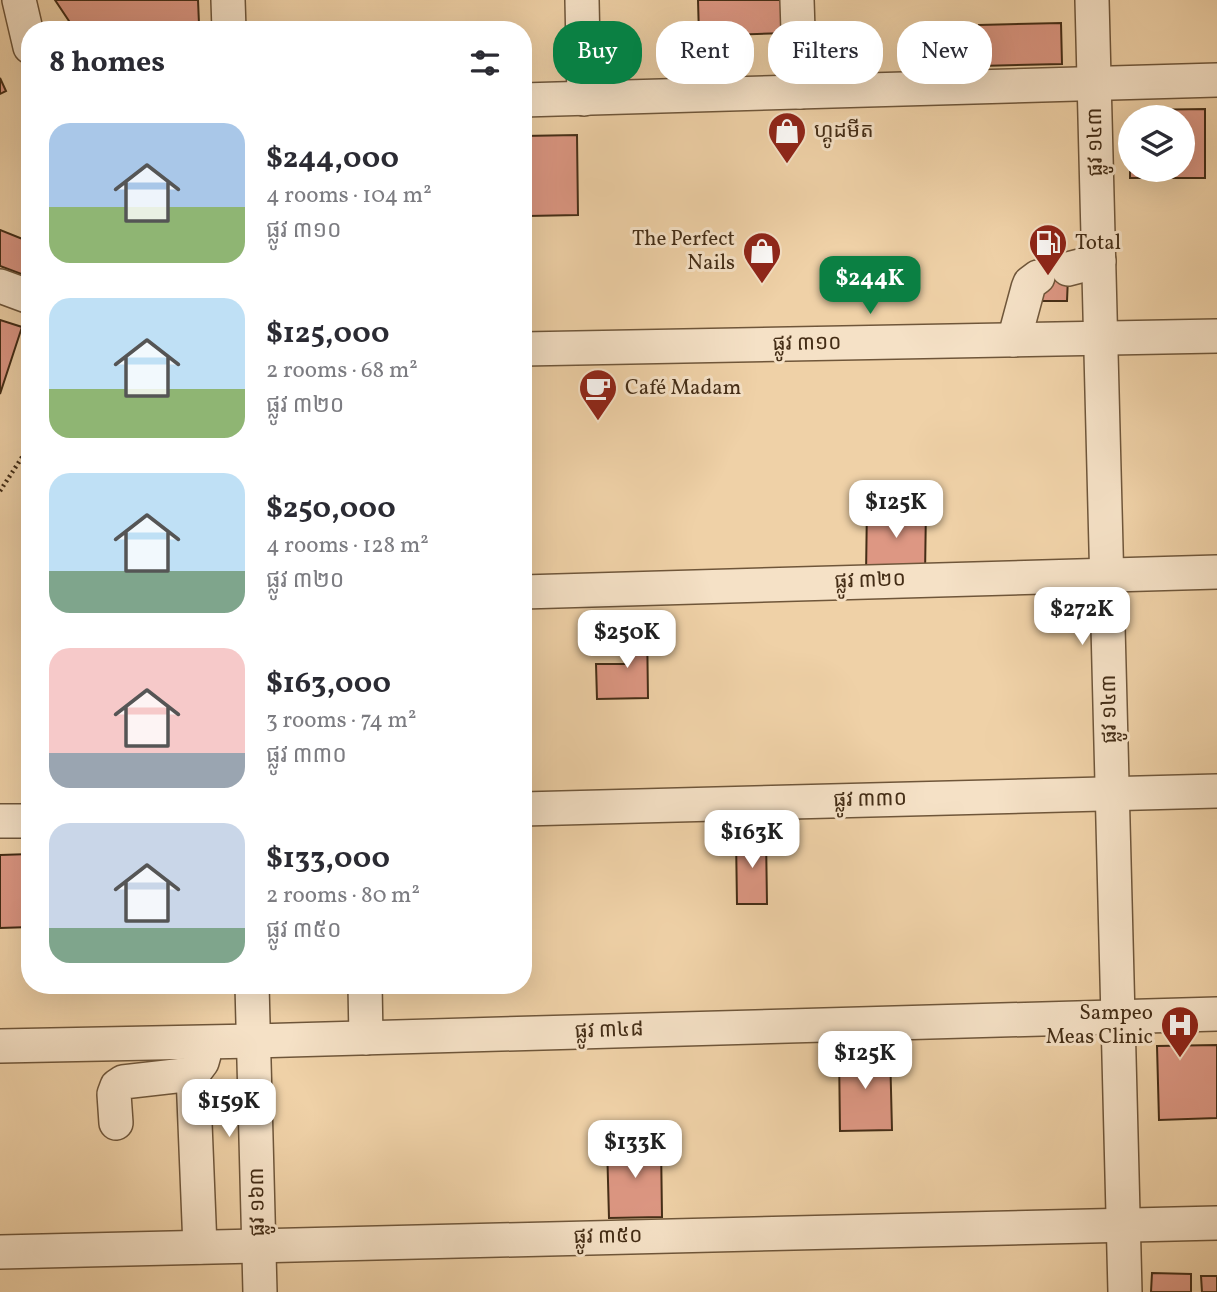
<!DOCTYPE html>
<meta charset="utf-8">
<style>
:root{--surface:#fff;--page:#f7f7f7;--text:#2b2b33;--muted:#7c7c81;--accent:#0b8043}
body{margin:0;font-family:Vollkorn,"Noto Sans Khmer",serif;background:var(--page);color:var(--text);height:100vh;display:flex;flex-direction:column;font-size:26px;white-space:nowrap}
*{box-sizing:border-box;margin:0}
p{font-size:23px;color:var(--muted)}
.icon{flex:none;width:38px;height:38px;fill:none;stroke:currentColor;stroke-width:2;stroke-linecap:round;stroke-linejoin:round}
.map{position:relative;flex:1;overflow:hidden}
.side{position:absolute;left:21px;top:21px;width:511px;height:973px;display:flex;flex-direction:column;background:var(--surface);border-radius:28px;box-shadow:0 7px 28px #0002}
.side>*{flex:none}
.top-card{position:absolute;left:553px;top:21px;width:558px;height:63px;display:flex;gap:14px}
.controls{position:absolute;left:1118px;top:105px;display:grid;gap:14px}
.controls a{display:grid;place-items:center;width:77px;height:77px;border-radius:50%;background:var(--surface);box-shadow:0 7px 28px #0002;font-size:35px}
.price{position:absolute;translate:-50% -60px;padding:0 16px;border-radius:14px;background:#fff;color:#222;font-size:23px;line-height:46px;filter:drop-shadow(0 2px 4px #0008)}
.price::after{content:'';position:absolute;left:50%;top:42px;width:21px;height:16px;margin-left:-10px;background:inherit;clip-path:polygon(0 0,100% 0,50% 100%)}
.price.selected{background:var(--accent);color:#fff}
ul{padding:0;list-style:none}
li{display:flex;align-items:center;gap:21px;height:175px;padding:0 28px}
li span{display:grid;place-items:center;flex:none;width:196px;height:140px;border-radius:21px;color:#555}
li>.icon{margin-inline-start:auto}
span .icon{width:84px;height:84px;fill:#fffc;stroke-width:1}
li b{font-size:30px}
h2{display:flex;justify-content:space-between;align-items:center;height:84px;padding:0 28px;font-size:30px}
.pill{padding:0 24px;border-radius:28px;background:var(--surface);box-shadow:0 7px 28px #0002;font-size:24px;line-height:63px}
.pill.selected{background:var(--accent);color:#fff}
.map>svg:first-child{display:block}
.building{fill:#dd9783;stroke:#442d16;stroke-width:2}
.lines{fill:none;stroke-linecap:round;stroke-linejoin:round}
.minor-casing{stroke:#6f563a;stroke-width:36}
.path{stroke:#442d16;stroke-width:4.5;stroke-dasharray:2 3.5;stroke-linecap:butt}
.minor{stroke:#f5e1c6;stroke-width:33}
.labels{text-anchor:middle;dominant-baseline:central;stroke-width:6;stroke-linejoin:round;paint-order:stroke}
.poi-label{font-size:21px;fill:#442d16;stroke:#f5e1c6;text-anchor:start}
.street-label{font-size:21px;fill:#442d16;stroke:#f5e1c6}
</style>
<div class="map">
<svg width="1217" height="1292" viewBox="0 0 1217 1292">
<rect width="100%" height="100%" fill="#efd1a7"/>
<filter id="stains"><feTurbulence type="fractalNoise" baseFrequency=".00286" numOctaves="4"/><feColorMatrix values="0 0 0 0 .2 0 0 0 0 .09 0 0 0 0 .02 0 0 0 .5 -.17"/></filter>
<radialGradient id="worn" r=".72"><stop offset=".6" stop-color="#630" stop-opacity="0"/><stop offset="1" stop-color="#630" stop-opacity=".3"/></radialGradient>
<g class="building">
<polygon points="55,0 198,0 199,24 75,30"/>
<polygon points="698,0 786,0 787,33 699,36"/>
<polygon points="1061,23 1062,64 980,66 979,25"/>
<polygon points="0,78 6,91 0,94"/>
<polygon points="1205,109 1205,178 1130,178 1130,121 1130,170 1183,170 1183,117 1134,117 1140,110"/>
<polygon points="577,135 578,215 528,216 527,177 523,177 523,136"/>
<polygon points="0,230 30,242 30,260 24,275 0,266"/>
<polygon points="1039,251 1069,253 1067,301 1037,301"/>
<polygon points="0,320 22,327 0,394"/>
<polygon points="867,504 926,505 925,577 866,576"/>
<polygon points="628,624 647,624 648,698 597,699 596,664 628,664"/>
<polygon points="766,836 767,904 737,904 736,837"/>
<polygon points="30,854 30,927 0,928 0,855"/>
<polygon points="1217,1045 1217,1118 1159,1120 1157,1046"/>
<polygon points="890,1050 892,1130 840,1131 839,1051"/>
<polygon points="661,1143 662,1217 609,1218 607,1144"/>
<polygon points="1152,1273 1191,1274 1191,1292 1151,1292"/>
<polygon points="1201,1276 1217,1276 1217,1292 1202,1292"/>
</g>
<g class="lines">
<defs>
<g id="minor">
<polyline points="19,0 30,47"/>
<polyline points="228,0 229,30"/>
<polyline points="582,0 584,99"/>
<polyline points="797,0 800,92"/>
<polyline points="1092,0 1125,1292"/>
<polyline points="523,100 1217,80"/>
<polyline points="1068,269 1099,261"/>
<polyline points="0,286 30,297"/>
<polyline points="1014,340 1028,288 1030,283 1038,277"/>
<polyline points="523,349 1217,336"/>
<polyline points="523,592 1217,572"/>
<polyline points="523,809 1217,791"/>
<polyline points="0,821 30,821"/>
<polyline points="252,985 260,1292"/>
<polyline points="365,985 366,1038"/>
<polyline points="0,1046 254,1041 1217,1014"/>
<polyline points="193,1074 200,1247"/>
<polyline points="116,1123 114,1094 117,1086 123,1082 193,1074 202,1062 204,1055"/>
<polyline points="0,1252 1217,1223"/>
</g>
</defs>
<use href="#minor" class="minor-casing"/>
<polyline class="path" points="0,491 30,445"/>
<use href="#minor" class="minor"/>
</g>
<defs>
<symbol id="shop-pin" viewBox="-11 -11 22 30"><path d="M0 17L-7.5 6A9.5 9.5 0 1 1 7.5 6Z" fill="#8f2418" stroke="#f5e1c6"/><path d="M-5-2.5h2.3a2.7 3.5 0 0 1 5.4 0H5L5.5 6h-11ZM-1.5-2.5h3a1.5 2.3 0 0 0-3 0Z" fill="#fff"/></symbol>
<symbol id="fuel-pin" viewBox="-11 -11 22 30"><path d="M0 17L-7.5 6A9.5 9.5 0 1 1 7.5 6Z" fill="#8f2418" stroke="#f5e1c6"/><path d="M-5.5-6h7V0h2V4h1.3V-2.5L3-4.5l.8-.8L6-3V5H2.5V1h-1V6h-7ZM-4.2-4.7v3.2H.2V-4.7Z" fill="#fff"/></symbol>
<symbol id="cafe-pin" viewBox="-11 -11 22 30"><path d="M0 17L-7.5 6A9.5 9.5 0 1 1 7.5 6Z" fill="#8f2418" stroke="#f5e1c6"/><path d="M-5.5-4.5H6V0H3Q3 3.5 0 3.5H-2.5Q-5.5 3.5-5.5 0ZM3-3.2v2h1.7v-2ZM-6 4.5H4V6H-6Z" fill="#fff"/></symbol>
<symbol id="hospital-pin" viewBox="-11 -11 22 30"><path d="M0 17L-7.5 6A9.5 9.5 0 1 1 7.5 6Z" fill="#8f2418" stroke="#f5e1c6"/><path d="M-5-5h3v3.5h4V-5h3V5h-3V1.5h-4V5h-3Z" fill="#fff"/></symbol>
</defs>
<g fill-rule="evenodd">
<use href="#shop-pin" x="765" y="109" width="44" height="60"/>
<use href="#fuel-pin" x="1026" y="221" width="44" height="60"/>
<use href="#shop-pin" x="740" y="229" width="44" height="60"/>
<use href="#cafe-pin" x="576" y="366" width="44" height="60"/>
<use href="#hospital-pin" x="1158" y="1003" width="44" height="60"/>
</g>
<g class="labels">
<g class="poi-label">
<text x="814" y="131">ហ្គូដមីត</text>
<text x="735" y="239" text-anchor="end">The Perfect<tspan x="735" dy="24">Nails</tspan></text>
<text x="1075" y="243">Total</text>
<text x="625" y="388">Café Madam</text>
<text x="1153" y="1013" text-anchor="end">Sampeo<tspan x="1153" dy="24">Meas Clinic</tspan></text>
</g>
<g class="street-label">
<text transform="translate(1096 142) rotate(-91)">ផ្លូវ ១៤៣</text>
<text transform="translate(807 344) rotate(-1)">ផ្លូវ ៣១០</text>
<text transform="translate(870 581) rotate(-2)">ផ្លូវ ៣២០</text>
<text transform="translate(1110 709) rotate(-91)">ផ្លូវ ១៤៣</text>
<text transform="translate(870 800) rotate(-1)">ផ្លូវ ៣៣០</text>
<text transform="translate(609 1031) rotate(-2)">ផ្លូវ ៣៤៨</text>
<text transform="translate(258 1202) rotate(-91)">ផ្លូវ ១៦៣</text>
<text transform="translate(608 1237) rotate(-1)">ផ្លូវ ៣៥០</text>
</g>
</g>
<rect width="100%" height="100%" filter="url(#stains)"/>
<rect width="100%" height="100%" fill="url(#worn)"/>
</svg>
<div class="controls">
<a><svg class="icon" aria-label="layers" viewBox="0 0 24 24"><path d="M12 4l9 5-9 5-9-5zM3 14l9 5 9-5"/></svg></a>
</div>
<b class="price selected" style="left:870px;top:316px">$244K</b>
<b class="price" style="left:896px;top:540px">$125K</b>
<b class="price" style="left:1082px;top:647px">$272K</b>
<b class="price" style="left:627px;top:670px">$250K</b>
<b class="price" style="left:752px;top:870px">$163K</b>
<b class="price" style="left:865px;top:1091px">$125K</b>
<b class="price" style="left:229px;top:1139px">$159K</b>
<b class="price" style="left:635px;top:1180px">$133K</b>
<div class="top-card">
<a class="pill selected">Buy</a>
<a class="pill">Rent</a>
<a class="pill">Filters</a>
<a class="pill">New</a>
</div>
<section class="side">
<h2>8 homes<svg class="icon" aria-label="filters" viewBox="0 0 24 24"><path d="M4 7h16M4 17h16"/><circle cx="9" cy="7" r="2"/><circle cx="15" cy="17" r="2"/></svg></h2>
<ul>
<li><span style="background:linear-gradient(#a9c7e8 60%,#8fb573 0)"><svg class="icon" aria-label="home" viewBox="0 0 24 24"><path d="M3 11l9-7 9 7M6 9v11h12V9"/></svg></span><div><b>$244,000</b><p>4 rooms · 104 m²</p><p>ផ្លូវ ៣១០</p></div></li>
<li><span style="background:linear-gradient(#bfe0f5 65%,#8fb573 0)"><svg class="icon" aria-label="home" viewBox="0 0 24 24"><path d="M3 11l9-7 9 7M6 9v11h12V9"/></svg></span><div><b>$125,000</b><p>2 rooms · 68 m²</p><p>ផ្លូវ ៣២០</p></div></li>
<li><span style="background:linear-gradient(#bfe0f5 70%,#7fa58c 0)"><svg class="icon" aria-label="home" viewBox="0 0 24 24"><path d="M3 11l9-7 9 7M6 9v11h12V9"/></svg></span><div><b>$250,000</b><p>4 rooms · 128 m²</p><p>ផ្លូវ ៣២០</p></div></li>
<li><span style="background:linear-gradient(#f6c9c9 75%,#9aa5b1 0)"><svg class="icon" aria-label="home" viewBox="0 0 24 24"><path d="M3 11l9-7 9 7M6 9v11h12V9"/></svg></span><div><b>$163,000</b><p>3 rooms · 74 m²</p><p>ផ្លូវ ៣៣០</p></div></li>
<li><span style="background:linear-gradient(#c9d6e8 75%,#7fa58c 0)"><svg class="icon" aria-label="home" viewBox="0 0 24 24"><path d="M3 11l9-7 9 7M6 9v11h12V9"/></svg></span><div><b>$133,000</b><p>2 rooms · 80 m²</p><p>ផ្លូវ ៣៥០</p></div></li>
</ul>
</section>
</div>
